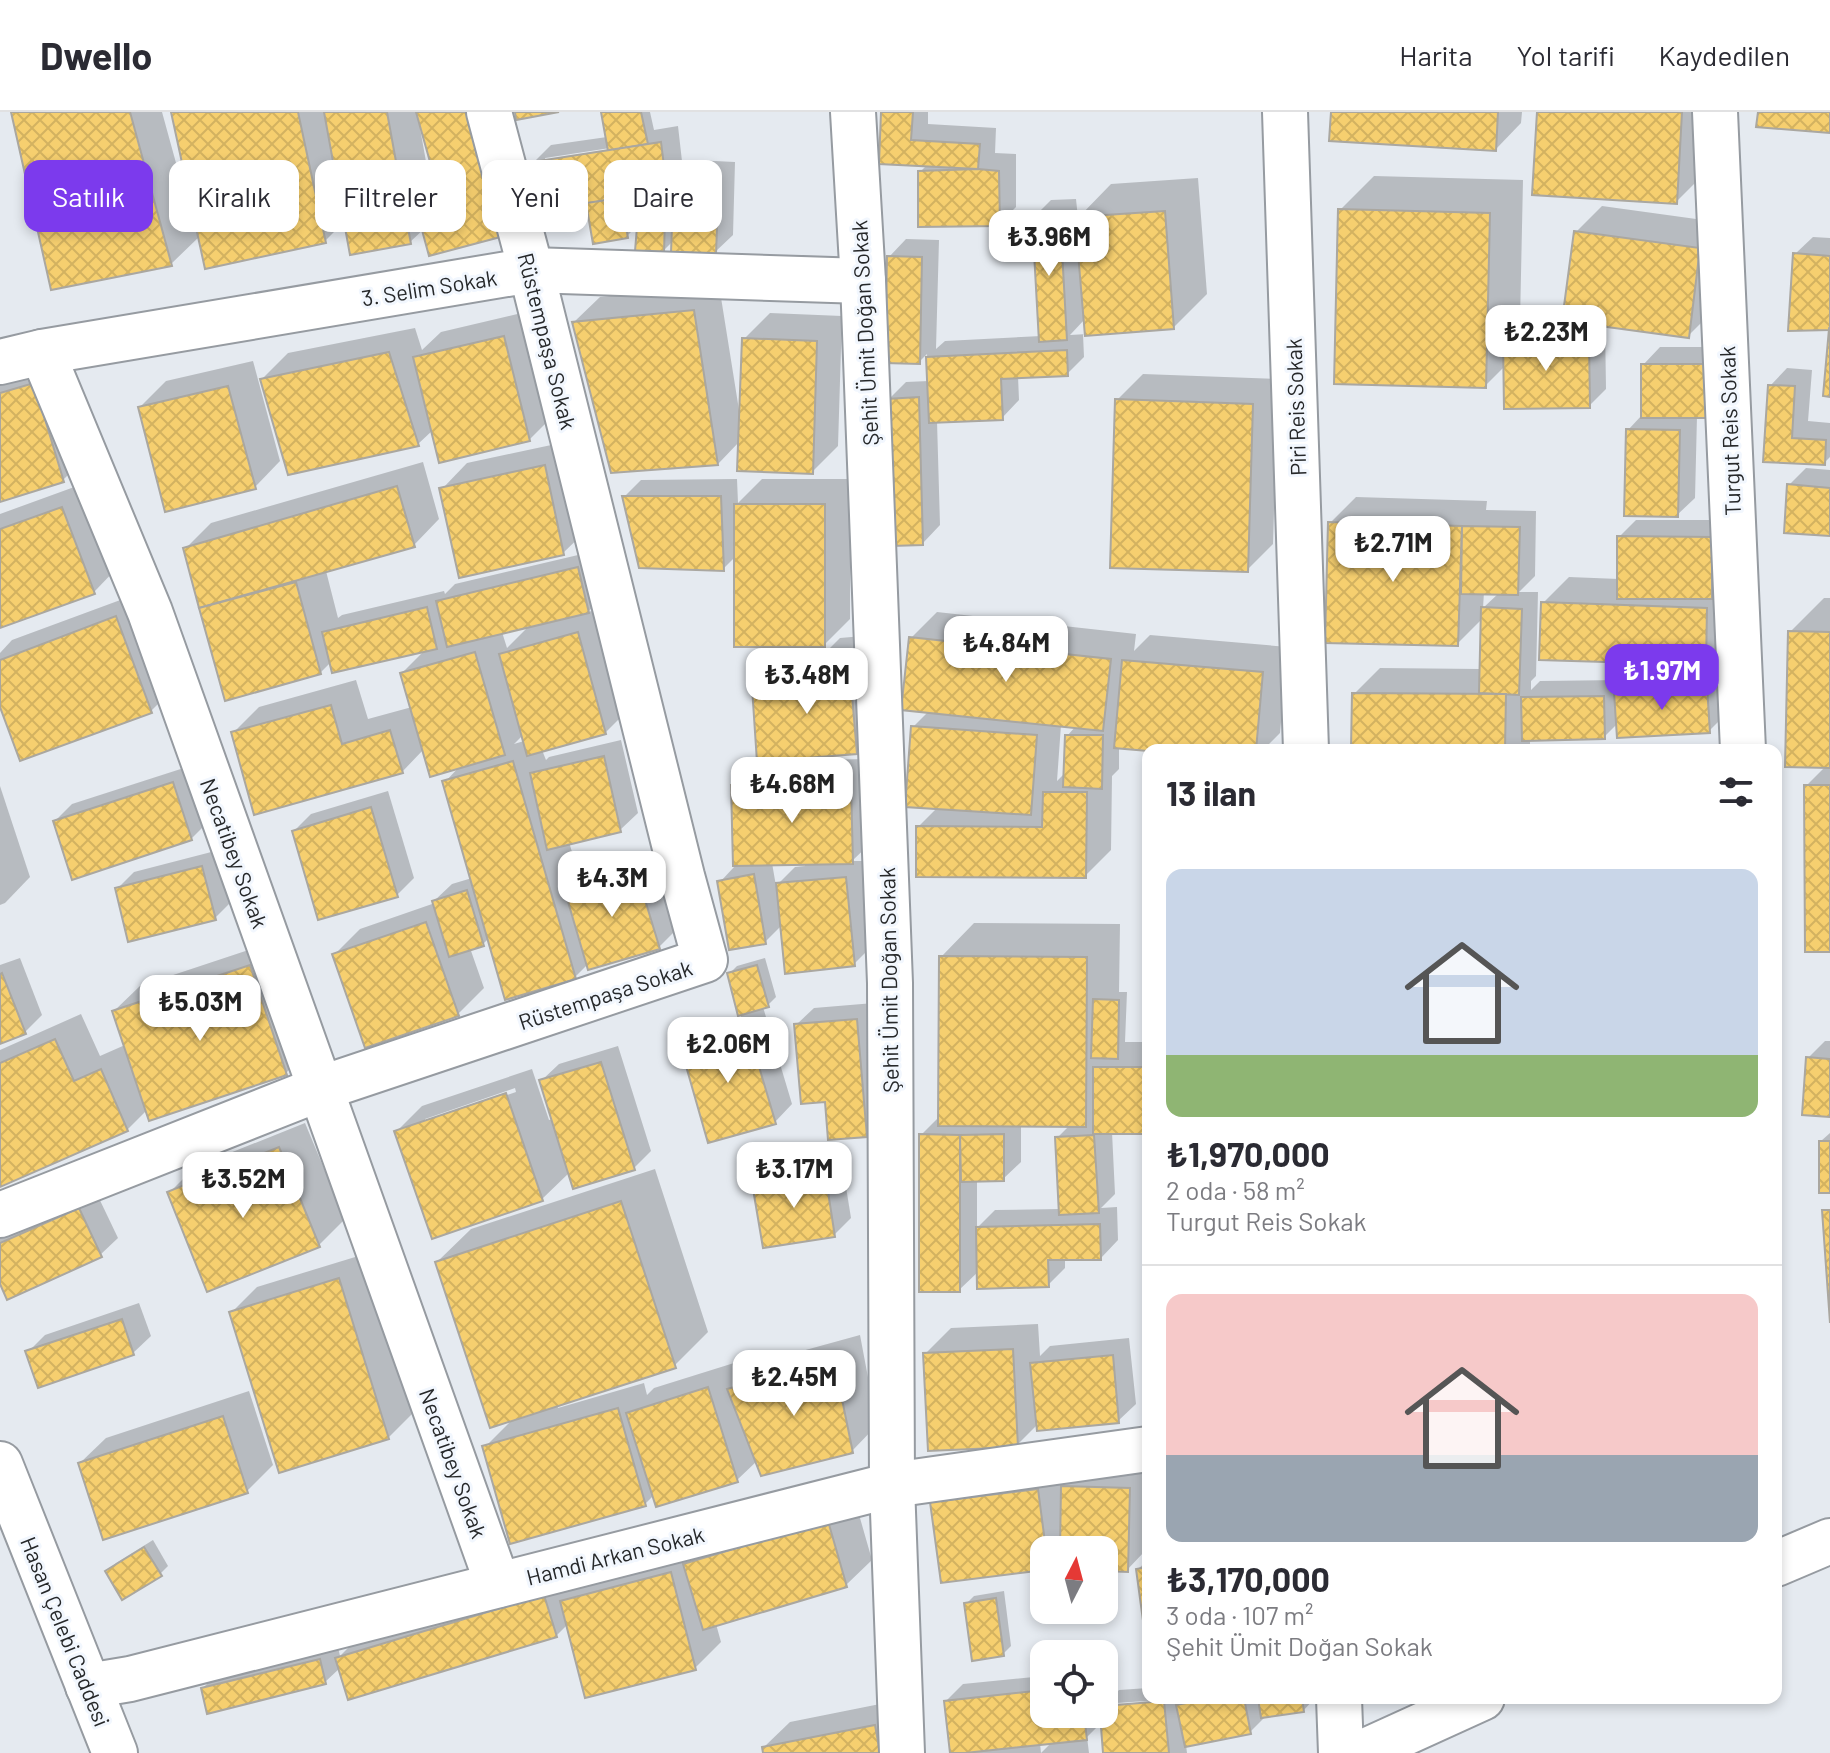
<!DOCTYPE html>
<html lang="tr">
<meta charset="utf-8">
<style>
:root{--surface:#fff;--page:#f2f2f3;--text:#2b2b33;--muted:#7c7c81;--line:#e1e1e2;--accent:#7c3aed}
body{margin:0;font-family:Barlow,sans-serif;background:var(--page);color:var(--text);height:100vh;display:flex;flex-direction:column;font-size:30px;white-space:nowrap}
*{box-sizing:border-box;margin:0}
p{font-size:26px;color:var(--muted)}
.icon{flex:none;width:44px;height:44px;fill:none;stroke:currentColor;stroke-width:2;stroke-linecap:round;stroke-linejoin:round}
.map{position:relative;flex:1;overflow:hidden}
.sheet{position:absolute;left:1142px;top:632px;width:640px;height:960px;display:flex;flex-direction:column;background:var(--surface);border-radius:16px;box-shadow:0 4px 12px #0003}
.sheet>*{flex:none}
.guide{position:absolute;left:24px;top:48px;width:760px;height:72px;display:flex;gap:16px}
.needle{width:52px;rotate:6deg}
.fabs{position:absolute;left:1030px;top:1424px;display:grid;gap:16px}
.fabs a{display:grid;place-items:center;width:88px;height:88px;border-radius:16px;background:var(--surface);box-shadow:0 4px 12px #0003;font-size:40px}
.price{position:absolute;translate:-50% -68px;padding:0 18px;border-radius:16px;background:#fff;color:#222;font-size:26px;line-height:52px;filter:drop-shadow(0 2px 4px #0008)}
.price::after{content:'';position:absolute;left:50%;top:48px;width:24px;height:18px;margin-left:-12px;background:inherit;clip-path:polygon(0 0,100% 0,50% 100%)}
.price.on{background:var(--accent);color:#fff}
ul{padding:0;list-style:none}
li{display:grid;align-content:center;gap:16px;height:424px;padding:0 24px}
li+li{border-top:2px solid var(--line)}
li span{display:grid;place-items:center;height:248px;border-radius:16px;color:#555}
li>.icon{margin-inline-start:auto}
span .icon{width:144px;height:144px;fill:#fffc;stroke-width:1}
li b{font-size:34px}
h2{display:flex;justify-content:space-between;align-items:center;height:96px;padding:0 24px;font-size:34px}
.tag{padding:0 28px;border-radius:16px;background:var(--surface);box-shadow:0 4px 12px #0003;font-size:28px;line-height:72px}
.tag.on{background:var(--accent);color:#fff}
header{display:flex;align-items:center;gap:48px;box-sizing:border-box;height:112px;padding:0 40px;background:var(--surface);border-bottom:2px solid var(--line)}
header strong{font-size:38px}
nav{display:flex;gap:44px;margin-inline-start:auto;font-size:28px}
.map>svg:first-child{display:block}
.shadow{fill:#0003;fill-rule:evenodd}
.building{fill:url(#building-cross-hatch);stroke:#aaa7a0;stroke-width:2}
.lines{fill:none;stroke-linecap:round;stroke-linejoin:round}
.minor-casing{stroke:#969ba1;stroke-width:48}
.minor{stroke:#fff;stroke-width:44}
.labels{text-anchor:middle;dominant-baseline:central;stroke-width:6;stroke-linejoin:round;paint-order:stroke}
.street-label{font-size:22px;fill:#26282a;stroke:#f2f7fe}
</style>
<header>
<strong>Dwello</strong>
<nav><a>Harita</a><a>Yol tarifi</a><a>Kaydedilen</a></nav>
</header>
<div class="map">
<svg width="1830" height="1641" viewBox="0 0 1830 1641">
<defs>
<pattern id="building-cross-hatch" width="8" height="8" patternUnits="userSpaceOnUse" patternTransform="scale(2)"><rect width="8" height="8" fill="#f6cf6f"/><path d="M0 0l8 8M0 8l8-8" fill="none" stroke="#d3b260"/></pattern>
</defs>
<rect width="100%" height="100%" fill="#e5eaf0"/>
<g class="shadow">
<path d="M13 0H162L195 120 199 119 173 0H506L424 117 410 130 346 108 325 129 200 124 171 152ZM420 16H423L439 76 432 83Z"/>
<path d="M603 0H650L654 18 678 14 683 58 694 48 735 50 733 123 715 140 674 128 663 139 640 104 648 95 675 96 676 66 666 76 629 82 635 116 627 124 587 89 534 50 551 33 607 25ZM610 36V40L546 50 545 46Z"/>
<polygon points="883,0 928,0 928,12 996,16 995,41 1016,42 1016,95 999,112 920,60 928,52"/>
<polygon points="1333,0 1522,0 1521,11 1496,37"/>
<polygon points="1539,0 1706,0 1702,64 1676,90"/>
<polygon points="1374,64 1523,68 1520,210 1564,209 1576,120 1602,94 1725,111 1714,198 1688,224 1605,213 1606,277 1589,294 1506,253 1485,274 1340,98"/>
<path d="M1198 66 1207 182 1173 216 1083 222 1084 245 1067 262 1018 264 1019 288 1002 306 937 309 940 413 923 431 888 288 906 270 929 269 927 242 919 250 889 145 906 127 939 128 936 237 945 229 1041 224 1034 105 1051 88 1076 87 1078 106 1111 72ZM1085 207 1087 222 1070 223Z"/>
<polygon points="1813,125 1830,126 1830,215 1795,142"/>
<polygon points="719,173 739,298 741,298 744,227 770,201 842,204 838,334 812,360 740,329 718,352 574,210 600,185"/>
<polygon points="530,199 555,302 529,328 433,318 418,332 262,267 288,241 415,216 422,238 441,220"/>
<polygon points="1660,235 1723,235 1697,304 1695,386 1677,403 1628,318 1643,302 1643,253"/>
<polygon points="60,246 89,342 63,368 0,387 0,265"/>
<polygon points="253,249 280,349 255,375 140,295 166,269"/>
<polygon points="1787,256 1812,258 1808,309 1830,311 1830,345 1824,351 1765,348 1770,274"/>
<polygon points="1143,262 1278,267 1273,432 1247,458 1117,288"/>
<polygon points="570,329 589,416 563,441 442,377 467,351"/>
<path d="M423 350 439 407 414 433 326 459 338 506 342 503 444 479 445 482 455 472 595 439 605 482 588 500 604 496 631 595 605 621 542 638 546 648 549 645 621 628 638 701 620 718 569 730 579 763 583 759 652 739 676 818 659 835 588 852 575 865 490 825 483 832 470 836 484 876 458 902 334 843 360 817 435 791 434 789 452 772 472 766 445 670 460 654 424 637 402 660 233 621 259 595 356 568 368 607 412 595 402 561 426 537 331 550 320 561 226 586 185 437 211 411ZM530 513 507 536 502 520ZM523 623 524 629 514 632Z"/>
<polygon points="1806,356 1830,358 1830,422 1789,373"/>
<polygon points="737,367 738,391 762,367 850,367 850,507 824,533 736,444 723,457 624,385 641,368"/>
<polygon points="88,370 119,454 94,480 0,514 0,402"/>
<path d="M1356 385 1487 389 1486 398 1536 399 1535 464 1519 480H1538L1536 564 1531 569V578L1540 569 1621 568V576L1633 564 1724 558 1727 601 1709 619 1618 611 1604 625 1530 627V632L1524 638H1353L1354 582 1380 556 1481 557 1483 506 1457 532 1330 411ZM1484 480 1499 481 1483 496Z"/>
<polygon points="1636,408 1728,408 1731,525 1705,551 1543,491 1569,465 1619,467 1619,425"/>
<polygon points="142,480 177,573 151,599 0,590 0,541 12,528"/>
<polygon points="1824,486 1830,486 1830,838 1806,674 1826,654 1790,520"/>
<path d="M937 500 1136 522 1134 539 1150 523 1288 535 1280 621 1263 638H1155L1119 635V657L1112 664 1111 738 1085 764 918 715 938 695 913 615 929 599 911 526ZM1061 613 1076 614 1067 624 1066 660 1057 669Z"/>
<path d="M875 523 882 614 856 640 794 645V648L876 647 878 724 852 749H862L871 835 854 852 782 813 765 830 720 770 735 754 733 674 759 648 754 575 779 549 820 546 840 526ZM772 751H805V754L795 755 776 774Z"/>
<polygon points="190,654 209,709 191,727 55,709 72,692"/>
<polygon points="0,674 30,765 5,791 0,793"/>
<polygon points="388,679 414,766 397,783 294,719 311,702"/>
<polygon points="219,738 232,789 215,806 117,777 134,760"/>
<path d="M974 811 1120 812 1119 880H1127L1125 930H1148V1020H1112L1115 1082 1101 1096 1117 1095 1118 1128 1101 1146H1065V1156L1048 1173 979 1159 959 1178 921 1023 938 1006 941 845ZM1021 1012 1070 1013 1057 1026 1060 1097 995 1098 977 1116V1067H1003L1021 1050Z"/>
<polygon points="276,829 312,935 286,961 147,998 127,1018 0,1072 0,938 81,902 100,944 125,933 114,899 140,874"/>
<polygon points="20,846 42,903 25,920 0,930 0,853"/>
<polygon points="765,846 776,885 768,893 763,895 792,992 775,1010 682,934 699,917 741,905 729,862 737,854"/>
<polygon points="874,891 884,1005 866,1023 796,913 814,896"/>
<polygon points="1825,929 1830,929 1830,1003 1808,946"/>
<path d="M618 934 651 1039 633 1057 570 1060 542 1087 396 1020 422 994 532 957 549 1008 553 1007 541 969 559 952ZM515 976 516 980 425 1011V1007Z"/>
<polygon points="305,1011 345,1107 319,1133 169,1081 195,1055"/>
<polygon points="1830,1021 1830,1079 1821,1029"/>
<polygon points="841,1044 851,1106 834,1123 755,1072 772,1054"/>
<polygon points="655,1057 708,1220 674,1254 557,1292 558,1296 644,1271 647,1283 654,1276 734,1251 739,1268 755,1252 860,1223 877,1313 852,1339 757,1349 737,1368 657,1393 654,1383 645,1392 485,1335 513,1307 437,1150 471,1117"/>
<polygon points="96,1080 118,1126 100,1143 0,1167 0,1126 4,1121"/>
<polygon points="365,1142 414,1300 388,1326 231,1201 257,1175"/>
<polygon points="139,1191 151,1224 133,1241 28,1240 45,1223"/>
<polygon points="1038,1212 1040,1244 1050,1234 1129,1226 1136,1292 1118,1309 1038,1312 1017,1333 925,1242 951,1216"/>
<polygon points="249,1279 273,1353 247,1379 104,1425 80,1351 106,1326"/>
<polygon points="1063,1352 1066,1372 1080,1358 1146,1359 1144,1440 1127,1458 1104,1457 1104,1438 1044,1438 1044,1456 933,1391 958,1365"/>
<polygon points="854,1385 872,1448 846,1473 716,1512 721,1530 695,1556 568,1512 556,1524 340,1556 325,1570 203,1576 220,1559 337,1531 340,1544 363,1521"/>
<polygon points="153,1428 168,1454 160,1462 108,1459 116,1451"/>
<polygon points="1148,1448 1148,1529 1138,1457"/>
<polygon points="1004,1479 1011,1534 1003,1542 966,1492 974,1484"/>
<path d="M1044 1564V1602H1104V1593L1119 1578 1148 1576V1586H1182V1590L1187 1586H1315L1303 1599 1266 1604 1250 1620 1186 1633 1187 1641H1105L1102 1610 1087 1625 1089 1641H961L946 1589 963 1572ZM1174 1587V1591L1117 1595V1591ZM1052 1630 1041 1641 1040 1631Z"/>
<polygon points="900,1588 910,1641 765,1641 764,1635 790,1610"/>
</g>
<g class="building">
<polygon points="11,0 130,0 172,154 51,178"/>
<polygon points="171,0 298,0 326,131 205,157"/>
<polygon points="324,0 387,0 411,132 350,143"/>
<polygon points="416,0 473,0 508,123 429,144 416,96 441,89"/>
<polygon points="515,0 559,0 516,8"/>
<polygon points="601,0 641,0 648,32 608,39"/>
<polygon points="881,0 913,0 911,28 980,32 978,57 879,52"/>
<polygon points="1331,0 1498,0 1496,39 1329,29"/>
<polygon points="1537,0 1682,0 1677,92 1532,83"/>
<polygon points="1758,0 1830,0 1830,21 1756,15"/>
<polygon points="661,30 667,78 548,98 532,50"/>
<polygon points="978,57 999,59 1000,114 918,115 918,59"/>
<polygon points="674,65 719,66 716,142 671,140"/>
<polygon points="621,86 628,126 593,132 586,91"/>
<polygon points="1338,97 1490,101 1486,276 1334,272"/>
<polygon points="1165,99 1174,217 1085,224 1075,105"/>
<polygon points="638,103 665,104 664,141 635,139"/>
<polygon points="1060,103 1067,228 1039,230 1032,104"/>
<polygon points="1574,119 1700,136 1689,226 1562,209"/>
<polygon points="1793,141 1830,144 1830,218 1788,219"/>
<polygon points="887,144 922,145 920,252 885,251"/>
<polygon points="694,198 718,353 611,361 572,210"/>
<polygon points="1829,217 1830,218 1830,285 1823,284"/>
<polygon points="504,224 530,329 439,351 413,245"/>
<polygon points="1589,225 1590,296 1504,297 1503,226"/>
<polygon points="742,226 817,229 813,362 737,359"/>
<polygon points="1067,238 1068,264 1001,267 1003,308 929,311 926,245"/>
<polygon points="389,240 419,334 288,363 260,267"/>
<rect x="1641" y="252" width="66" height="54"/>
<polygon points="34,271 64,370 0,390 0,281"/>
<polygon points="1768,273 1795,274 1792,326 1826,328 1825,353 1763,350"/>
<polygon points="228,274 256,377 165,400 138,295"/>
<polygon points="919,285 923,433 891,434 886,287"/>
<polygon points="1115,287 1253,292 1248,460 1110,456"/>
<polygon points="1626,317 1680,318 1678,405 1624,404"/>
<polygon points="545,353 564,443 459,466 439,376"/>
<polygon points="1787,372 1830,376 1830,424 1784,421"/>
<polygon points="397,374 415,435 199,496 183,436"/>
<polygon points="622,384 721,384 724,459 639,456"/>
<rect x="734" y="392" width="91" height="143"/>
<polygon points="62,395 95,482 0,516 0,417"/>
<polygon points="1328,410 1462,414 1458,534 1325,531"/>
<polygon points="1462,414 1520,415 1518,483 1461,482"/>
<polygon points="1617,424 1712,425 1712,487 1617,487"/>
<polygon points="578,455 589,501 447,535 436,489"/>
<polygon points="296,470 321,562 225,589 199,496"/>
<polygon points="1541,490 1707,496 1706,553 1539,548"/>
<polygon points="427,495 437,537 332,561 322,520"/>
<polygon points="1481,495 1522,497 1519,583 1479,581"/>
<polygon points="116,504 152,601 20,649 0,595 0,548"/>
<polygon points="1788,519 1830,520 1830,656 1785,655"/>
<polygon points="578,520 606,622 527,644 499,542"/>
<polygon points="909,525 1111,547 1103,619 901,598"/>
<polygon points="475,540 505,643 430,665 400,561"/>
<polygon points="849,548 857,642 757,650 752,575 813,570 812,551"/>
<polygon points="1122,548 1263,560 1256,638 1148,639 1114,636"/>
<polygon points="1707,574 1710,621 1617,626 1614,580"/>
<polygon points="1352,581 1506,582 1505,638 1351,638"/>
<polygon points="1604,584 1605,627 1522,629 1521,585"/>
<polygon points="331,593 342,632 390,618 403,661 254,703 231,620"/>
<polygon points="911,614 1037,623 1031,703 905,695"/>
<polygon points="1065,623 1103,623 1102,677 1063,675"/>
<polygon points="604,644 621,720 547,738 530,661"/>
<polygon points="513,649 576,867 505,888 442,669"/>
<polygon points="173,670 192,728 72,768 53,709"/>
<polygon points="851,672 853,752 733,754 731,673"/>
<polygon points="1804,673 1830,673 1830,840 1805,840"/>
<polygon points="1043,680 1087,680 1086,766 916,765 916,714 1042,715"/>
<polygon points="371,695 398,785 318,808 292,719"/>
<polygon points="202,754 216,808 128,830 115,776"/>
<polygon points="635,755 660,837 588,858 564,776"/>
<polygon points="754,762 766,832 729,838 717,769"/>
<polygon points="846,765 855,854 785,862 776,771"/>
<polygon points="467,778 484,834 449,845 432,789"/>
<polygon points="426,810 459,904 365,936 332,842"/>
<polygon points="939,844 1087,845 1086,1015 938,1014"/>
<polygon points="250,853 287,963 149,1009 112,899"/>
<polygon points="757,853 769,895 738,904 727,861"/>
<polygon points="2,861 26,922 0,932 0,862"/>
<polygon points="1093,887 1119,888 1118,947 1091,946"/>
<polygon points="857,907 867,1025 828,1028 825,990 801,992 794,912"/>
<polygon points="747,914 776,1012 708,1031 680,933"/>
<polygon points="55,927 74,969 101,957 128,1019 0,1075 0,951"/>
<polygon points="1806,945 1830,947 1830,1005 1802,1003"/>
<polygon points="601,950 635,1058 573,1077 539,968"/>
<rect x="1093" y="955" width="55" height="67"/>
<polygon points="506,981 543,1089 432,1127 394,1019"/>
<polygon points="919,1022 960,1023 960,1180 919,1180"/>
<polygon points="1004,1022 1004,1069 961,1070 960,1023"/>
<polygon points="1094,1023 1099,1101 1059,1103 1055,1025"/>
<rect x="1819" y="1029" width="11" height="52"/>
<polygon points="279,1035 320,1135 207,1180 167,1080"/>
<polygon points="825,1060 835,1125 763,1136 752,1071"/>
<polygon points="621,1089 676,1256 490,1316 435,1150"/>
<polygon points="79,1096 102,1145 7,1188 0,1172 0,1131"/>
<polygon points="1822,1098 1830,1098 1830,1211"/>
<polygon points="1100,1112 1101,1148 1048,1148 1049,1175 977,1177 976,1115"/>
<polygon points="339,1166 389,1327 279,1361 229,1200"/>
<polygon points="122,1207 134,1243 38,1276 25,1239"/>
<polygon points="1013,1237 1018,1335 928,1339 923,1241"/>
<polygon points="1113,1243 1119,1311 1037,1319 1030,1251"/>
<polygon points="834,1248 853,1341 761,1364 727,1277"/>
<polygon points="708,1275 738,1370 656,1395 626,1301"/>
<polygon points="618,1296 646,1394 510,1432 482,1334"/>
<polygon points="223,1304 248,1381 103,1428 78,1351"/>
<polygon points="1061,1374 1130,1376 1128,1460 1104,1459 1104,1438 1060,1438"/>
<polygon points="1038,1377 1046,1438 1044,1438 1044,1458 941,1471 930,1390"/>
<polygon points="828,1409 847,1475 703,1518 683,1452"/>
<polygon points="144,1435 162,1464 122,1488 105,1459"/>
<polygon points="1148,1455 1148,1538 1147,1538 1136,1457"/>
<polygon points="671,1460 696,1558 585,1586 560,1489"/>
<polygon points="544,1483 557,1525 348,1588 335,1546"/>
<polygon points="996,1486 1004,1544 972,1549 964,1491"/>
<polygon points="320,1547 326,1572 207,1602 201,1576"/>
<polygon points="1044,1578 1044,1602 1084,1602 1087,1628 965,1641 950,1641 944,1589"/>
<polygon points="1213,1586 1244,1586 1251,1622 1185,1635 1176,1593"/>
<polygon points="1258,1586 1302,1586 1304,1600 1261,1606"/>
<polygon points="1164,1589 1169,1641 1103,1641 1100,1602 1104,1602 1104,1594"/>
<polygon points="875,1613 880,1641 763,1641 762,1635"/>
</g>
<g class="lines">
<defs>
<g id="minor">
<polyline points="853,0 863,169 890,871 892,1373 902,1641"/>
<polyline points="1285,0 1306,638"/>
<polyline points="1715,0 1743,638"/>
<polyline points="42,240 150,500 498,1473"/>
<polyline points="0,250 42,240 531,158 863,169"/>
<polyline points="0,1103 319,977 705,848 682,764 531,158 489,0"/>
<polyline points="0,1352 115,1641"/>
<polyline points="1776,1452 1830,1429"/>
<polyline points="88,1574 130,1567 892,1373 1148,1337"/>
<polyline points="1339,1586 1341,1641"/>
<polyline points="1361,1641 1482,1586"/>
</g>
</defs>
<use href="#minor" class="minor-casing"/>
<use href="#minor" class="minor"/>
</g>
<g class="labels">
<g class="street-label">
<text transform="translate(429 175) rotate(-9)">3. Selim Sokak</text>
<text transform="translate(864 221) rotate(-93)">Şehit Ümit Doğan Sokak</text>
<text transform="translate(548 229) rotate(76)">Rüstempaşa Sokak</text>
<text transform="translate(1295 295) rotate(-92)">Piri Reis Sokak</text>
<text transform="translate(1729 319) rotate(-92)">Turgut Reis Sokak</text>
<text transform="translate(235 741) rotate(70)">Necatibey Sokak</text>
<text transform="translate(888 868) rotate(-91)">Şehit Ümit Doğan Sokak</text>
<text transform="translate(605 882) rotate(-18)">Rüstempaşa Sokak</text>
<text transform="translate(454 1351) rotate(70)">Necatibey Sokak</text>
<text transform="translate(615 1443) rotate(-14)">Hamdi Arkan Sokak</text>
<text transform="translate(66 1519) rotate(68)">Hasan Çelebi Caddesi</text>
</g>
</g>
</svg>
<div class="fabs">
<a><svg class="needle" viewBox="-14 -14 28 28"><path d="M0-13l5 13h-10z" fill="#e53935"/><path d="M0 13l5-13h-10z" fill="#7c7c81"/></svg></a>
<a><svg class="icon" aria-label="locate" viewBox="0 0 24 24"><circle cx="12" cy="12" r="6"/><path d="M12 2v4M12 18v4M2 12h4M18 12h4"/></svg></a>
</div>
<b class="price" style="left:1049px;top:166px">₺3.96M</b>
<b class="price" style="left:1546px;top:261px">₺2.23M</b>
<b class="price" style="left:1393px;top:472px">₺2.71M</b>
<b class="price" style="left:1006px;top:572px">₺4.84M</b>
<b class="price on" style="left:1662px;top:600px">₺1.97M</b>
<b class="price" style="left:807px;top:604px">₺3.48M</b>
<b class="price" style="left:792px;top:713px">₺4.68M</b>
<b class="price" style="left:612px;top:807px">₺4.3M</b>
<b class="price" style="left:200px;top:931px">₺5.03M</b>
<b class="price" style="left:728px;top:973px">₺2.06M</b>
<b class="price" style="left:794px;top:1098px">₺3.17M</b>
<b class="price" style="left:243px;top:1108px">₺3.52M</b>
<b class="price" style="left:794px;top:1306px">₺2.45M</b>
<div class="guide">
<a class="tag on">Satılık</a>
<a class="tag">Kiralık</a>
<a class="tag">Filtreler</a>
<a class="tag">Yeni</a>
<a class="tag">Daire</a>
</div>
<section class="sheet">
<h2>13 ilan<svg class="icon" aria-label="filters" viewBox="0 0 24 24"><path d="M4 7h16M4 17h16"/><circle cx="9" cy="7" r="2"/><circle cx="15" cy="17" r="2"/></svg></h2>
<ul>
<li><span style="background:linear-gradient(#c9d6e8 75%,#8fb573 0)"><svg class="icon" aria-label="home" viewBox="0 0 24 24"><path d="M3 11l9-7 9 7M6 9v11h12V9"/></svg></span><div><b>₺1,970,000</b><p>2 oda · 58 m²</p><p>Turgut Reis Sokak</p></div></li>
<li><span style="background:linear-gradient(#f6c9c9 65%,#9aa5b1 0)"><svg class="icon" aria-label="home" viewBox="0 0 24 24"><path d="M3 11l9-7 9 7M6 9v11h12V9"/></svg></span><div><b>₺3,170,000</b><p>3 oda · 107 m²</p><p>Şehit Ümit Doğan Sokak</p></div></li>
</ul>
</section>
</div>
